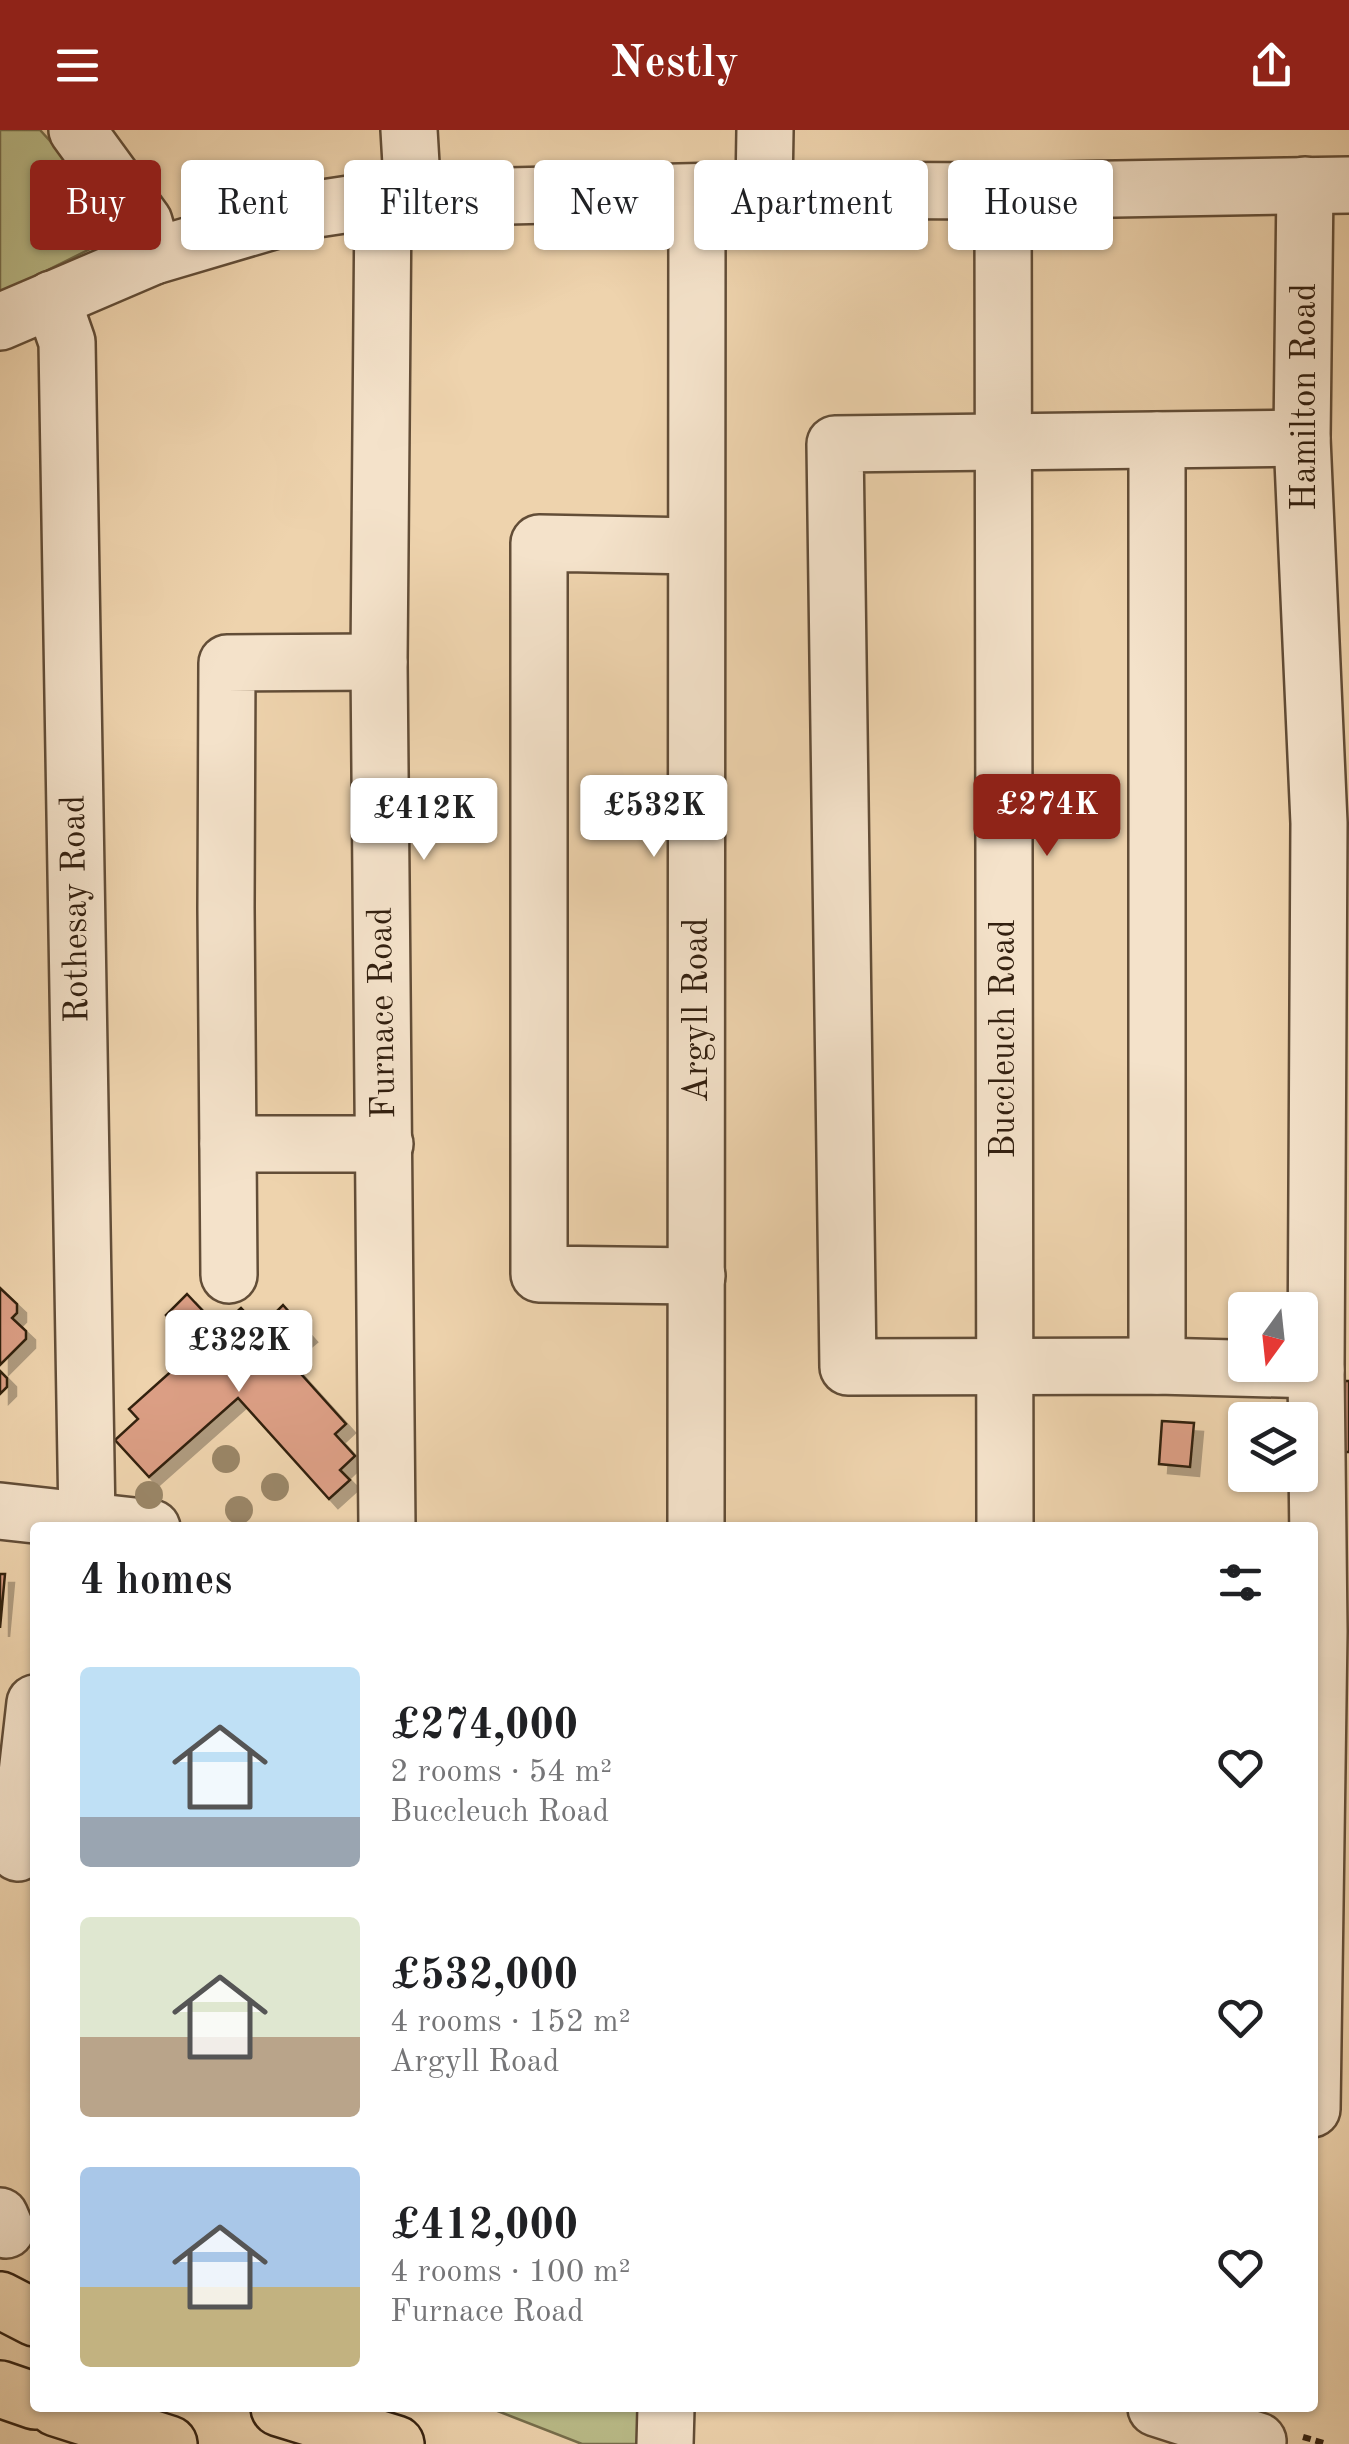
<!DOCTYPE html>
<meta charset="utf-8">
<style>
:root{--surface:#fff;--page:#f2f2f2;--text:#202124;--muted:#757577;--accent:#8f2418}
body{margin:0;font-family:"Old Standard TT",serif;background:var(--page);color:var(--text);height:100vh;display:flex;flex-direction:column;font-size:38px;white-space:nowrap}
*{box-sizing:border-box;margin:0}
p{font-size:32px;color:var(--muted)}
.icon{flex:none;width:55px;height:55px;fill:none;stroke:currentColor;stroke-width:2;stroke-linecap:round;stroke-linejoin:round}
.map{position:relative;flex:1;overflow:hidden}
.drawer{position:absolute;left:30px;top:1392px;width:1288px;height:890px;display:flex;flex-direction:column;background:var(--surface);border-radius:10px;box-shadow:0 2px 8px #0004}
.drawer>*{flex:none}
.guide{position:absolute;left:30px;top:30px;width:1290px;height:90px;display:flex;gap:20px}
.needle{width:65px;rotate:195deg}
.buttons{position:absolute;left:1228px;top:1162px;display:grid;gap:20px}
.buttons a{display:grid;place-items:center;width:90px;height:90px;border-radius:10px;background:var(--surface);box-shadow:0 2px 8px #0004;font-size:50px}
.price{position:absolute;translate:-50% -85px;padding:0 22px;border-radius:10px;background:#fff;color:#222;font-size:32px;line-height:65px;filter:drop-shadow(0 2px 5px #0008)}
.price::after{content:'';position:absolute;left:50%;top:60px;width:30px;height:22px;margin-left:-15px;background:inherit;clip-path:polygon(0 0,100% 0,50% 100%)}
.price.on{background:var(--accent);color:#fff}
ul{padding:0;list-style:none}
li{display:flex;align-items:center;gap:30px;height:250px;padding:0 50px}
li span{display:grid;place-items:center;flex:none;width:280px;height:200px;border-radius:10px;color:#555}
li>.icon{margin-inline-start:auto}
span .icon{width:120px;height:120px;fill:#fffc;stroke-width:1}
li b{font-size:42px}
h2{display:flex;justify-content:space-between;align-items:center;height:120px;padding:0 50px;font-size:42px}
.tag{padding:0 35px;border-radius:10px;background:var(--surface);box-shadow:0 2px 8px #0004;font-size:35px;line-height:90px}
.tag.on{background:var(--accent);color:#fff}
header{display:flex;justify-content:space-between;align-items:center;height:130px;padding:0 50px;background:var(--accent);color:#fff;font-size:45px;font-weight:600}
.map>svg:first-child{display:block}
.green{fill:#babc89;stroke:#766e4c;stroke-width:2.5}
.building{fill:#db9e84;stroke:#332010;stroke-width:2.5;filter:url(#shadow)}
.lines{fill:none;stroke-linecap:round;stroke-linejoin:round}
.minor-casing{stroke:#624d37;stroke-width:60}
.highway-casing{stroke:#332010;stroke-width:60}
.path{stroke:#332010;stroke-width:6;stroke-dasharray:8 5;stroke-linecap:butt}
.minor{stroke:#f4e2ca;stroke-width:55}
.highway{stroke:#eed3ad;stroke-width:55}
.tree{fill:#9a8667}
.labels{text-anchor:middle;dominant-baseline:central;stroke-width:9;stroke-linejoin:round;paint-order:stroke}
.street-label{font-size:35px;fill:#332010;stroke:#f4e2ca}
</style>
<header><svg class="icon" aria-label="menu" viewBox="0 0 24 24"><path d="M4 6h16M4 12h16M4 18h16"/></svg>Nestly<svg class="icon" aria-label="share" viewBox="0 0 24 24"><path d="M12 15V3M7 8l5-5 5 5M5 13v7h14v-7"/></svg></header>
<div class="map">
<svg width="1349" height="2314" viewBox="0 0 1349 2314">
<defs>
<filter id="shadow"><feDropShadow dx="9" dy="9" stdDeviation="0" flood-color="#0004"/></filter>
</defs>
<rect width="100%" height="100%" fill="#eed3ad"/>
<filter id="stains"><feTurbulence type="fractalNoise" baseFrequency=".002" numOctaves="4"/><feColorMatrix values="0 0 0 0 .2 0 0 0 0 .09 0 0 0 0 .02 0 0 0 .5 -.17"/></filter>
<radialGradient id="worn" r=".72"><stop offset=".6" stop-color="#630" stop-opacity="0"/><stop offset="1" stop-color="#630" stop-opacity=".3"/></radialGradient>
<g class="green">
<polygon points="0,0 40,0 124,92 120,104 0,164"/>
<polygon points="490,2278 654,2278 655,2314 582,2314"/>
</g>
<g class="building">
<polygon points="0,1158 17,1174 17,1183 12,1188 26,1201 26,1209 0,1235"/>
<polygon points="187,1164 219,1198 241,1178 260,1198 283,1175 308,1203 283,1224 346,1294 335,1304 355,1326 340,1340 350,1350 329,1369 238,1268 149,1347 115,1310 138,1289 129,1279 195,1220 166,1185"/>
<polygon points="0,1241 7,1248 7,1257 0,1264"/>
<polygon points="1345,1251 1349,1251 1349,1322 1344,1322"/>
<polygon points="1162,1291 1194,1293 1190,1337 1159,1334"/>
<polygon points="0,1444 5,1444 0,1498"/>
</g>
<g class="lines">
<defs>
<g id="minor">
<polyline points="77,0 144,92 154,126"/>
<polyline points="409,0 413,68"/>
<polyline points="1305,55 1302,308 1319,693 1316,1240 1319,1501 1312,1979"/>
<polyline points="764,60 765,0"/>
<polyline points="1003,61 1005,1398"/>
<polyline points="383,69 379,532 387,1398"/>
<polyline points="52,169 67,212 87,1391"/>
<polyline points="0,192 154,126 310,80 383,69 764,60 1003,61 1349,55"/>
<polyline points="1302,308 835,314 848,1237 1157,1236 1316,1240"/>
<polyline points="696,416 539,413 539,1144 697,1146"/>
<polyline points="228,1014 385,1014"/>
<polyline points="229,1145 226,778 227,533 379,532"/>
<polyline points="1157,1236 1157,310"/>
<polyline points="0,1381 152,1398"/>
<polyline points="696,1398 697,62"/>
<polyline points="18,1723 35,1573"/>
<polyline points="0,2086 6,2100"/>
<polyline points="1156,2278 1258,2311"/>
<polyline points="665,2314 666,2278"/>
</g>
<g id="highway">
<polyline points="0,2170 35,2188"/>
<polyline points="0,2259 35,2271"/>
<polyline points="56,2278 169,2314"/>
<polyline points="279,2278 396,2314"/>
</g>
</defs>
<use href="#minor" class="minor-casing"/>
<use href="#highway" class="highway-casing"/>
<polyline class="path" points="1303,2307 1327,2314"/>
<use href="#minor" class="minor"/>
<use href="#highway" class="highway"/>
</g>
<g class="tree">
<circle cx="226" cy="1329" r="14"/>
<circle cx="275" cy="1357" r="14"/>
<circle cx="149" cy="1365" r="14"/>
<circle cx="239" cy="1380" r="14"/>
</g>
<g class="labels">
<g class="street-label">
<text transform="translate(1305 267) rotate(-90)">Hamilton Road</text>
<text transform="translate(76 779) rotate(-91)">Rothesay Road</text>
<text transform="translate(697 880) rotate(-90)">Argyll Road</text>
<text transform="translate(383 883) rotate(-91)">Furnace Road</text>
<text transform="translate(1004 909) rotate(-90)">Buccleuch Road</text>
</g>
</g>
<rect width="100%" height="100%" filter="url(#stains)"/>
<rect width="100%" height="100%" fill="url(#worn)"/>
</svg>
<div class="buttons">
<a><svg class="needle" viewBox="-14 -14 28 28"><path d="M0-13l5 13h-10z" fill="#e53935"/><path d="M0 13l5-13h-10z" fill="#757577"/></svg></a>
<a><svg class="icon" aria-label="layers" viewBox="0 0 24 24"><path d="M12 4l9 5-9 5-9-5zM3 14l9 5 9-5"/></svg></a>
</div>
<b class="price on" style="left:1047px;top:729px">£274K</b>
<b class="price" style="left:654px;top:730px">£532K</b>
<b class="price" style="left:424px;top:733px">£412K</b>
<b class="price" style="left:239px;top:1265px">£322K</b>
<div class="guide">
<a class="tag on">Buy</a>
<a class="tag">Rent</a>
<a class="tag">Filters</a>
<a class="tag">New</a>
<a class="tag">Apartment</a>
<a class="tag">House</a>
</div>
<section class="drawer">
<h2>4 homes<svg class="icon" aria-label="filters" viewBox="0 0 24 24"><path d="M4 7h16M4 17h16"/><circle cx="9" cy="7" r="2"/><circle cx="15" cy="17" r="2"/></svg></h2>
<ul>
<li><span style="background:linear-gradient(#bfe0f5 75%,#9aa5b1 0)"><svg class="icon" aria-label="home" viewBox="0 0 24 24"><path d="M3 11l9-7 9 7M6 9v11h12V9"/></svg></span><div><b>£274,000</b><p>2 rooms · 54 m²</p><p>Buccleuch Road</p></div><svg class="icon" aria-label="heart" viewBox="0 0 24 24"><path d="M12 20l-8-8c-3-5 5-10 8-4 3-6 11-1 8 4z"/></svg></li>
<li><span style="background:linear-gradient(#dfe7d0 60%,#b9a48a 0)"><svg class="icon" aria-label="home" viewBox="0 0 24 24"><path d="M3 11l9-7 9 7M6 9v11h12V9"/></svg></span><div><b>£532,000</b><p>4 rooms · 152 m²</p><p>Argyll Road</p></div><svg class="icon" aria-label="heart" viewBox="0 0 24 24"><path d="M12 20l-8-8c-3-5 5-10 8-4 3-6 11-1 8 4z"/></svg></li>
<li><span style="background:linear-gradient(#a9c7e8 60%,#c2b280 0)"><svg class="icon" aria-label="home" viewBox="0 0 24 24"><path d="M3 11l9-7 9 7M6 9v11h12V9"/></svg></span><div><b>£412,000</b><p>4 rooms · 100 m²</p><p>Furnace Road</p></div><svg class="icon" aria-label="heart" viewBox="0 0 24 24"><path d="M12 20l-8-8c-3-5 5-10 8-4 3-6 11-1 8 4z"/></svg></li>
</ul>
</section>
</div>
